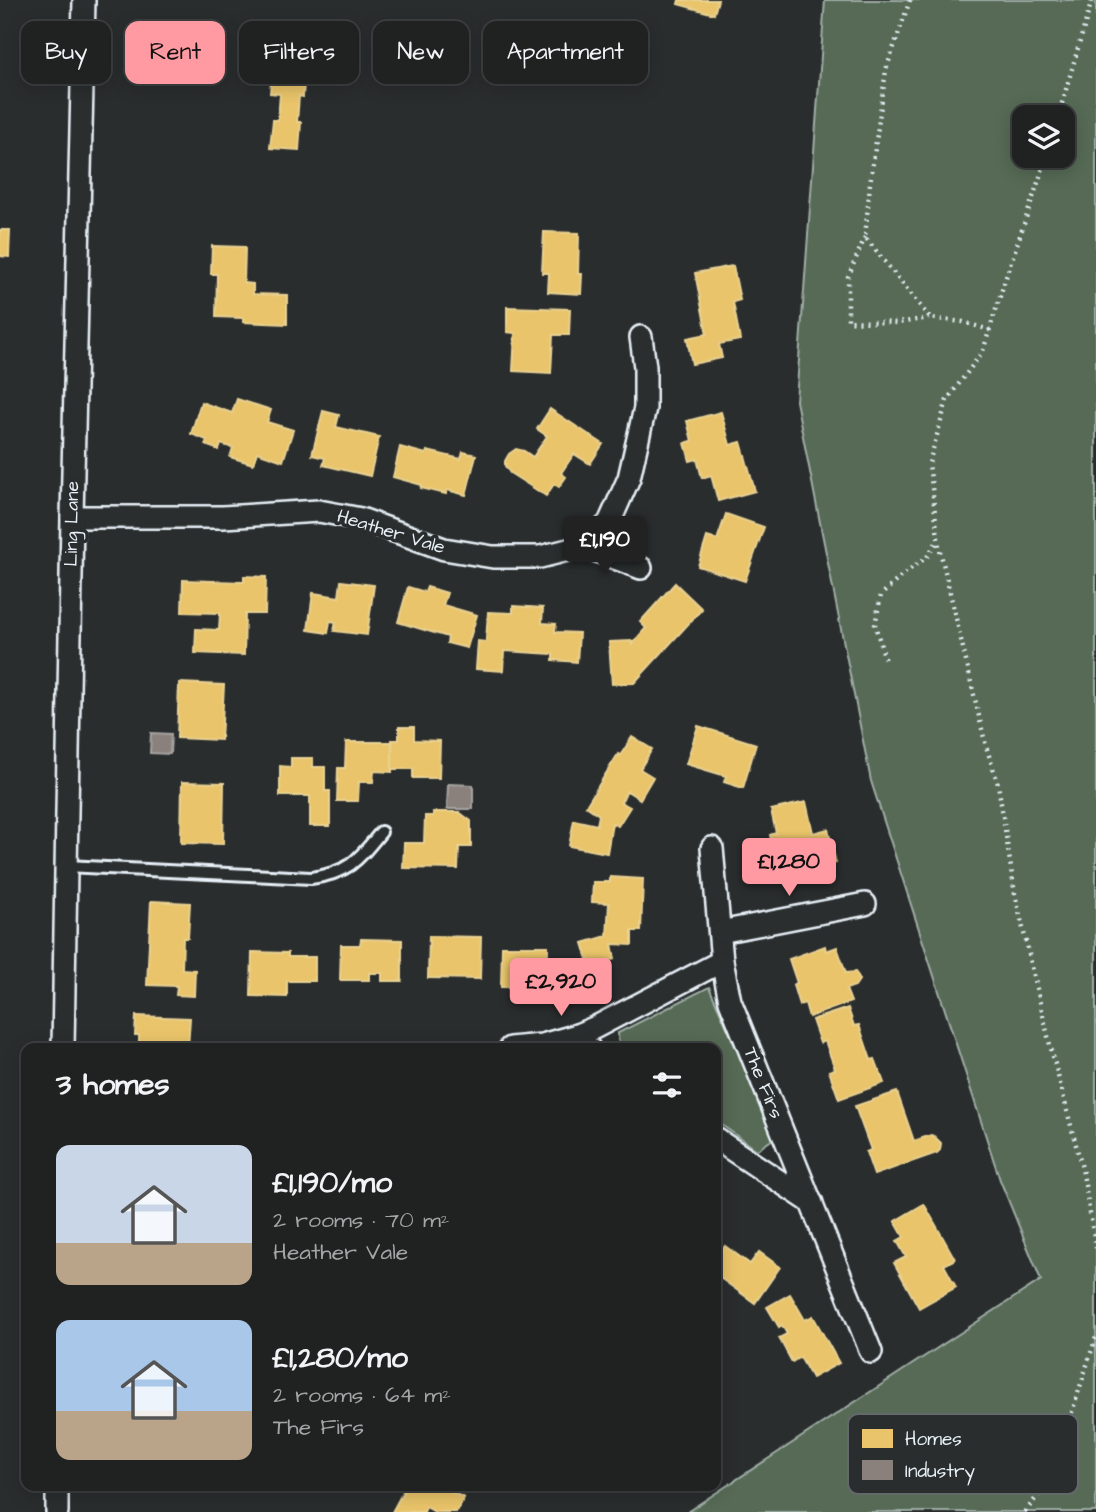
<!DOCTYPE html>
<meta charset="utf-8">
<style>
:root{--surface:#202222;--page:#282a2a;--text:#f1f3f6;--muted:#a2a4a5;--line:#3d3f40;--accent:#ff9aa2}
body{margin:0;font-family:"Architects Daughter",sans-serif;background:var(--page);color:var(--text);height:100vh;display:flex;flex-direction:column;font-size:26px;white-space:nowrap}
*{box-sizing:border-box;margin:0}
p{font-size:23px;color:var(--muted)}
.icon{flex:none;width:38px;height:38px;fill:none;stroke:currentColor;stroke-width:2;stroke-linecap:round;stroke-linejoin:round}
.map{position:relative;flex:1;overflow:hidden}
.sheet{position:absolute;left:21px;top:1043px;width:700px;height:448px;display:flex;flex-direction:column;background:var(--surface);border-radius:14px;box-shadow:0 4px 18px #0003,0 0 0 2px var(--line)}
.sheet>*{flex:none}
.top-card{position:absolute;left:21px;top:21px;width:700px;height:63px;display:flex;gap:14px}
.tools{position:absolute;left:1012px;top:105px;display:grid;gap:14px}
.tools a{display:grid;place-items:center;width:63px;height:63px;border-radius:14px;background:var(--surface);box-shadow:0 4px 18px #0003,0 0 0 2px var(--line);font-size:35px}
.price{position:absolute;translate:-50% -60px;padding:0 16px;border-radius:7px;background:var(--accent);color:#111;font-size:23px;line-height:46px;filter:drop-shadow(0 2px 4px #0008)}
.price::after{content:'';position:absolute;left:50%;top:42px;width:21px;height:16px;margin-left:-10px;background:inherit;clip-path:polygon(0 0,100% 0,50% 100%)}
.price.active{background:#222;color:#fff}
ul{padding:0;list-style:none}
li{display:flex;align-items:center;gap:21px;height:175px;padding:0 35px}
li span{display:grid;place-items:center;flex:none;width:196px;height:140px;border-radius:14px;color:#555}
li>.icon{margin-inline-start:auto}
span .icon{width:84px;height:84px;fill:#fffc;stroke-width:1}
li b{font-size:30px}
h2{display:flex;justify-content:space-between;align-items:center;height:84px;padding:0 35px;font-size:30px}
.tag{padding:0 24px;border-radius:14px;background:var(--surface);box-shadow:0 4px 18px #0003,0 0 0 2px var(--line);font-size:24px;line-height:63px}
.tag.active{background:var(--accent);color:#111}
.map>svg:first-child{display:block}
.green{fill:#566a55;stroke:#9faea6;stroke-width:2;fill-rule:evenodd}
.homes{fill:#e9c46a;stroke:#e9d295;stroke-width:2}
.industry{fill:#8a817c;stroke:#a6a3a1;stroke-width:2}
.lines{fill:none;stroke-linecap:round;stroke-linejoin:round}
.service-casing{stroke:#e8f1f8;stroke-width:16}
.minor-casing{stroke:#e8f1f8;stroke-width:26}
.path{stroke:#e8f1f8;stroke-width:4.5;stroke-dasharray:2 5;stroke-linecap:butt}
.service{stroke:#2a2d2e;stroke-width:10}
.minor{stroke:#2a2d2e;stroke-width:21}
.labels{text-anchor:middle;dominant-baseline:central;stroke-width:7;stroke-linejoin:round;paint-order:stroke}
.street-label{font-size:19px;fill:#e8f1f8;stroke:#2a2d2e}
.key{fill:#2a2d2e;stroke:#63686b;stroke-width:2}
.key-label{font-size:19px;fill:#e8f1f8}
</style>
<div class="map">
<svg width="1096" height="1512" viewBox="0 0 1096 1512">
<rect width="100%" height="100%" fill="#2a2d2e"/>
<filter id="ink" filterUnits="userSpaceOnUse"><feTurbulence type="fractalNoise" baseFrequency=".0143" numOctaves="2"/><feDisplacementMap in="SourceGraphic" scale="14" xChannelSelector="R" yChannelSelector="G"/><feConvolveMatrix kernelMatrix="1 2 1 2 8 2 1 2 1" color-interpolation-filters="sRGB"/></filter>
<g filter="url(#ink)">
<g class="green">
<path d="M825 0H1096V1512H687L1041 1280 1000 1180 871 781 796 401ZM1062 117V156H1024V117Z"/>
<polygon points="709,987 776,1137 757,1150 716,1121 716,1048 619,1048 618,1033"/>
</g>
<g class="homes">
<polygon points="679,0 718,0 714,14 678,4"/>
<polygon points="275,32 308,35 307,50 321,51 319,69 305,68 303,97 299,96 297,122 301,122 299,150 270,148 273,120 278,120 280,94 270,93"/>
<polygon points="0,230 10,230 9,257 0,256"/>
<polygon points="544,232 579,233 578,274 582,274 581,294 548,292 549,273 542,273"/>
<polygon points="212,246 245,247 244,283 253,284 253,294 287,295 287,324 243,322 243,318 216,317 217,274 211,274"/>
<polygon points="733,266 740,300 733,302 740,340 719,344 722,358 692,364 687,338 707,334 695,273"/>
<polygon points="507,307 570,309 569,335 553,335 551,373 513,371 515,333 507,332"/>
<polygon points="237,399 271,410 267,422 293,430 283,461 257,452 253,464 230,457 233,448 221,444 219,450 205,445 207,440 191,434 201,402 232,413"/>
<polygon points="550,409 603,444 590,464 574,454 561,473 566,477 559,487 554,484 546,496 510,473 505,466 505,461 509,454 516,449 524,451 533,457 547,436 537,429"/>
<polygon points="323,411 339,415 336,427 379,437 370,476 323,465 325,458 312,455"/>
<polygon points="721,412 730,445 741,442 755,491 718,501 711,475 702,478 697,459 690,461 685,443 692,441 687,421"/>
<polygon points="400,447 426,454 427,451 461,459 463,452 476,455 466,495 447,490 446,494 421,488 422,485 393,477"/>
<polygon points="726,514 764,527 745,581 698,566 707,537 717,540"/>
<polygon points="244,576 266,577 265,614 245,614 244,655 195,653 196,629 219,630 220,613 182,612 183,580 244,582"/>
<polygon points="341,581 374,585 367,635 334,631 336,622 330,621 328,633 308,630 313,593 339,597"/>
<polygon points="675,583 702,609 634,683 612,684 609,642 632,641 632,644 646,628 640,622"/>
<polygon points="408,587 425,592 427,587 447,593 443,605 477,615 467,648 447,643 448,637 398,622"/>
<polygon points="513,606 543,608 542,623 556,624 555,632 579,633 577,662 553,660 553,654 504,651 503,671 476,669 478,641 486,642 488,612 513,613"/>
<polygon points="179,683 224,685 221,740 177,738"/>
<polygon points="698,726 756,744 743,788 724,782 726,776 686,764"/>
<polygon points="399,727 414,727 414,740 440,741 439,778 413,778 413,769 392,769 392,740 399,740"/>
<polygon points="632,737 652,749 640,769 653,777 640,799 627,791 621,802 630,807 618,826 612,823 607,853 569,846 574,820 597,825 599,815 586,806 618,754 620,756"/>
<polygon points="346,742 392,742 392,772 374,771 373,782 359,782 358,801 337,801 338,768 345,768"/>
<polygon points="291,758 313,758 313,767 325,767 325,791 330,791 330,826 310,826 310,796 280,796 280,766 291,767"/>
<polygon points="182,782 224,783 223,844 181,843"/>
<polygon points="806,802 813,833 828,829 836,863 779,876 770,835 776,833 771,810"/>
<polygon points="433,812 459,812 471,821 471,847 459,847 458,869 403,868 404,843 424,843 425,816 433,816"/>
<polygon points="610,877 643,879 641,931 632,931 632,945 612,944 615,959 590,966 583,943 607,936 609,903 592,902 593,882 610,882"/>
<polygon points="151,901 190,903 188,938 183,938 182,969 195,970 194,996 176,995 177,986 147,985"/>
<polygon points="429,936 481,937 480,979 428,978"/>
<polygon points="361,939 402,940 402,981 382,981 382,973 369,973 369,980 340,980 341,945 360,945"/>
<polygon points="502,946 548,946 547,988 501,987"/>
<polygon points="825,946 826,951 837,947 846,973 855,972 858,976 859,980 855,986 846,989 851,1002 809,1017 805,1003 799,1005 793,985 797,983 789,959"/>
<polygon points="252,952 288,953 288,957 315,957 315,981 287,981 287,997 251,996"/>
<polygon points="848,1008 854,1026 859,1025 871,1060 875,1059 884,1083 839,1099 829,1071 835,1069 825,1041 820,1043 812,1020"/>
<polygon points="136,1016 190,1018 188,1048 139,1048 139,1035 135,1035"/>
<polygon points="897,1092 914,1141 931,1135 934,1136 941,1143 940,1150 937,1153 874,1175 866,1152 871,1150 855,1106"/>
<polygon points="924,1204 955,1259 944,1265 956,1287 919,1308 894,1263 906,1257 897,1241 904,1237 895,1221"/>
<polygon points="725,1246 750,1264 759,1252 780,1267 755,1303 716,1275 716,1259"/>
<polygon points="790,1294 805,1320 813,1316 839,1363 812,1378 800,1357 792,1362 779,1338 787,1334 782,1325 779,1327 767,1307"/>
<polygon points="406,1486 440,1486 464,1498 456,1512 435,1512 426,1507 424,1512 392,1512"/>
</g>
<g class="industry">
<polygon points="151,733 171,734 170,754 150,753"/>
<polygon points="448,784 473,785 473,809 447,809"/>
<polygon points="557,961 579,961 578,987 557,987"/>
</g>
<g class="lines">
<defs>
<path id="service" d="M66 866 311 878C349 873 358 860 381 832"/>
<g id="minor">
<polyline points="72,517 223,517 319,511 361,519 444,549 493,557 540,557 584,546 609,523 629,478 645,408 645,367 641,337"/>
<polyline points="584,546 641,568"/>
<polyline points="712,848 722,961 730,1001 871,1352"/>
<polyline points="720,932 865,904"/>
<polyline points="577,1035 594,1028 722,961"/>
<polyline points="63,1048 72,517 84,0"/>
<polyline points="510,1048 542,1045 577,1035 589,1048"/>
<polyline points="716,1139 812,1203"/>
<polyline points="57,1512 57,1486"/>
</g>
</defs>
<use href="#service" class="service-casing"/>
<use href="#minor" class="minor-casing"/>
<g class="path">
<polyline points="910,0 886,70 870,184 865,237 930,318 963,322 990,330"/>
<polyline points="1058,117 1092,0"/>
<polyline points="1047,156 1006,277 983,351 947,400 929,463 939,546 986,746 998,784 1015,894 1050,1045 1082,1168 1096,1248"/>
<polyline points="865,237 848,277 848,321 898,323 929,318"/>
<polyline points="885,659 875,625 881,595 906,572 927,557 938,540"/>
<polyline points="1025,1512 1058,1470 1072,1412 1096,1337"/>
</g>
<use href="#service" class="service"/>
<use href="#minor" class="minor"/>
</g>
</g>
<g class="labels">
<g class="street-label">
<text transform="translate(72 524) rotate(-89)">Ling Lane</text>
<text transform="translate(391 532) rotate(17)">Heather Vale</text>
<text transform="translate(763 1083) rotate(68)">The Firs</text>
</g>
</g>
<rect x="848" y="1414" width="230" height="80" rx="10" class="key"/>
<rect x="862" y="1429" width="31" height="19" fill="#e9c46a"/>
<rect x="862" y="1460" width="31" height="20" fill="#8a817c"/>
<g class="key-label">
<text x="905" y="1445">Homes</text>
<text x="905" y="1477">Industry</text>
</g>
</svg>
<div class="tools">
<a><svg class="icon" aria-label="layers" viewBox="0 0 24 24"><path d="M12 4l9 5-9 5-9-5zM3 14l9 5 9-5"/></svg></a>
</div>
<b class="price active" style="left:605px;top:576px">£1,190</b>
<b class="price" style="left:789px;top:898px">£1,280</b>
<b class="price" style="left:561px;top:1018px">£2,920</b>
<div class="top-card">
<a class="tag">Buy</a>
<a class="tag active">Rent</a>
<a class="tag">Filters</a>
<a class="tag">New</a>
<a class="tag">Apartment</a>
</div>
<section class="sheet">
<h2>3 homes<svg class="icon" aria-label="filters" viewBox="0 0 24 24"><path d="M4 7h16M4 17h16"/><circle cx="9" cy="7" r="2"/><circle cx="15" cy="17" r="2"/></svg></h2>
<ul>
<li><span style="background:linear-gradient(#c9d6e8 70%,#b9a48a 0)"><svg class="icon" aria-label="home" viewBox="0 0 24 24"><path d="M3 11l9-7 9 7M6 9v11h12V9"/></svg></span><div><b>£1,190/mo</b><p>2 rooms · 70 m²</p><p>Heather Vale</p></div></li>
<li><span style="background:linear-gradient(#a9c7e8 65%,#b9a48a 0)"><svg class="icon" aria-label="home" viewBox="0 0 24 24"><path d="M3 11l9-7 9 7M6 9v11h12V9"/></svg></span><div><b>£1,280/mo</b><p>2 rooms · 64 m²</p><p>The Firs</p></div></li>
</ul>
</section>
</div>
